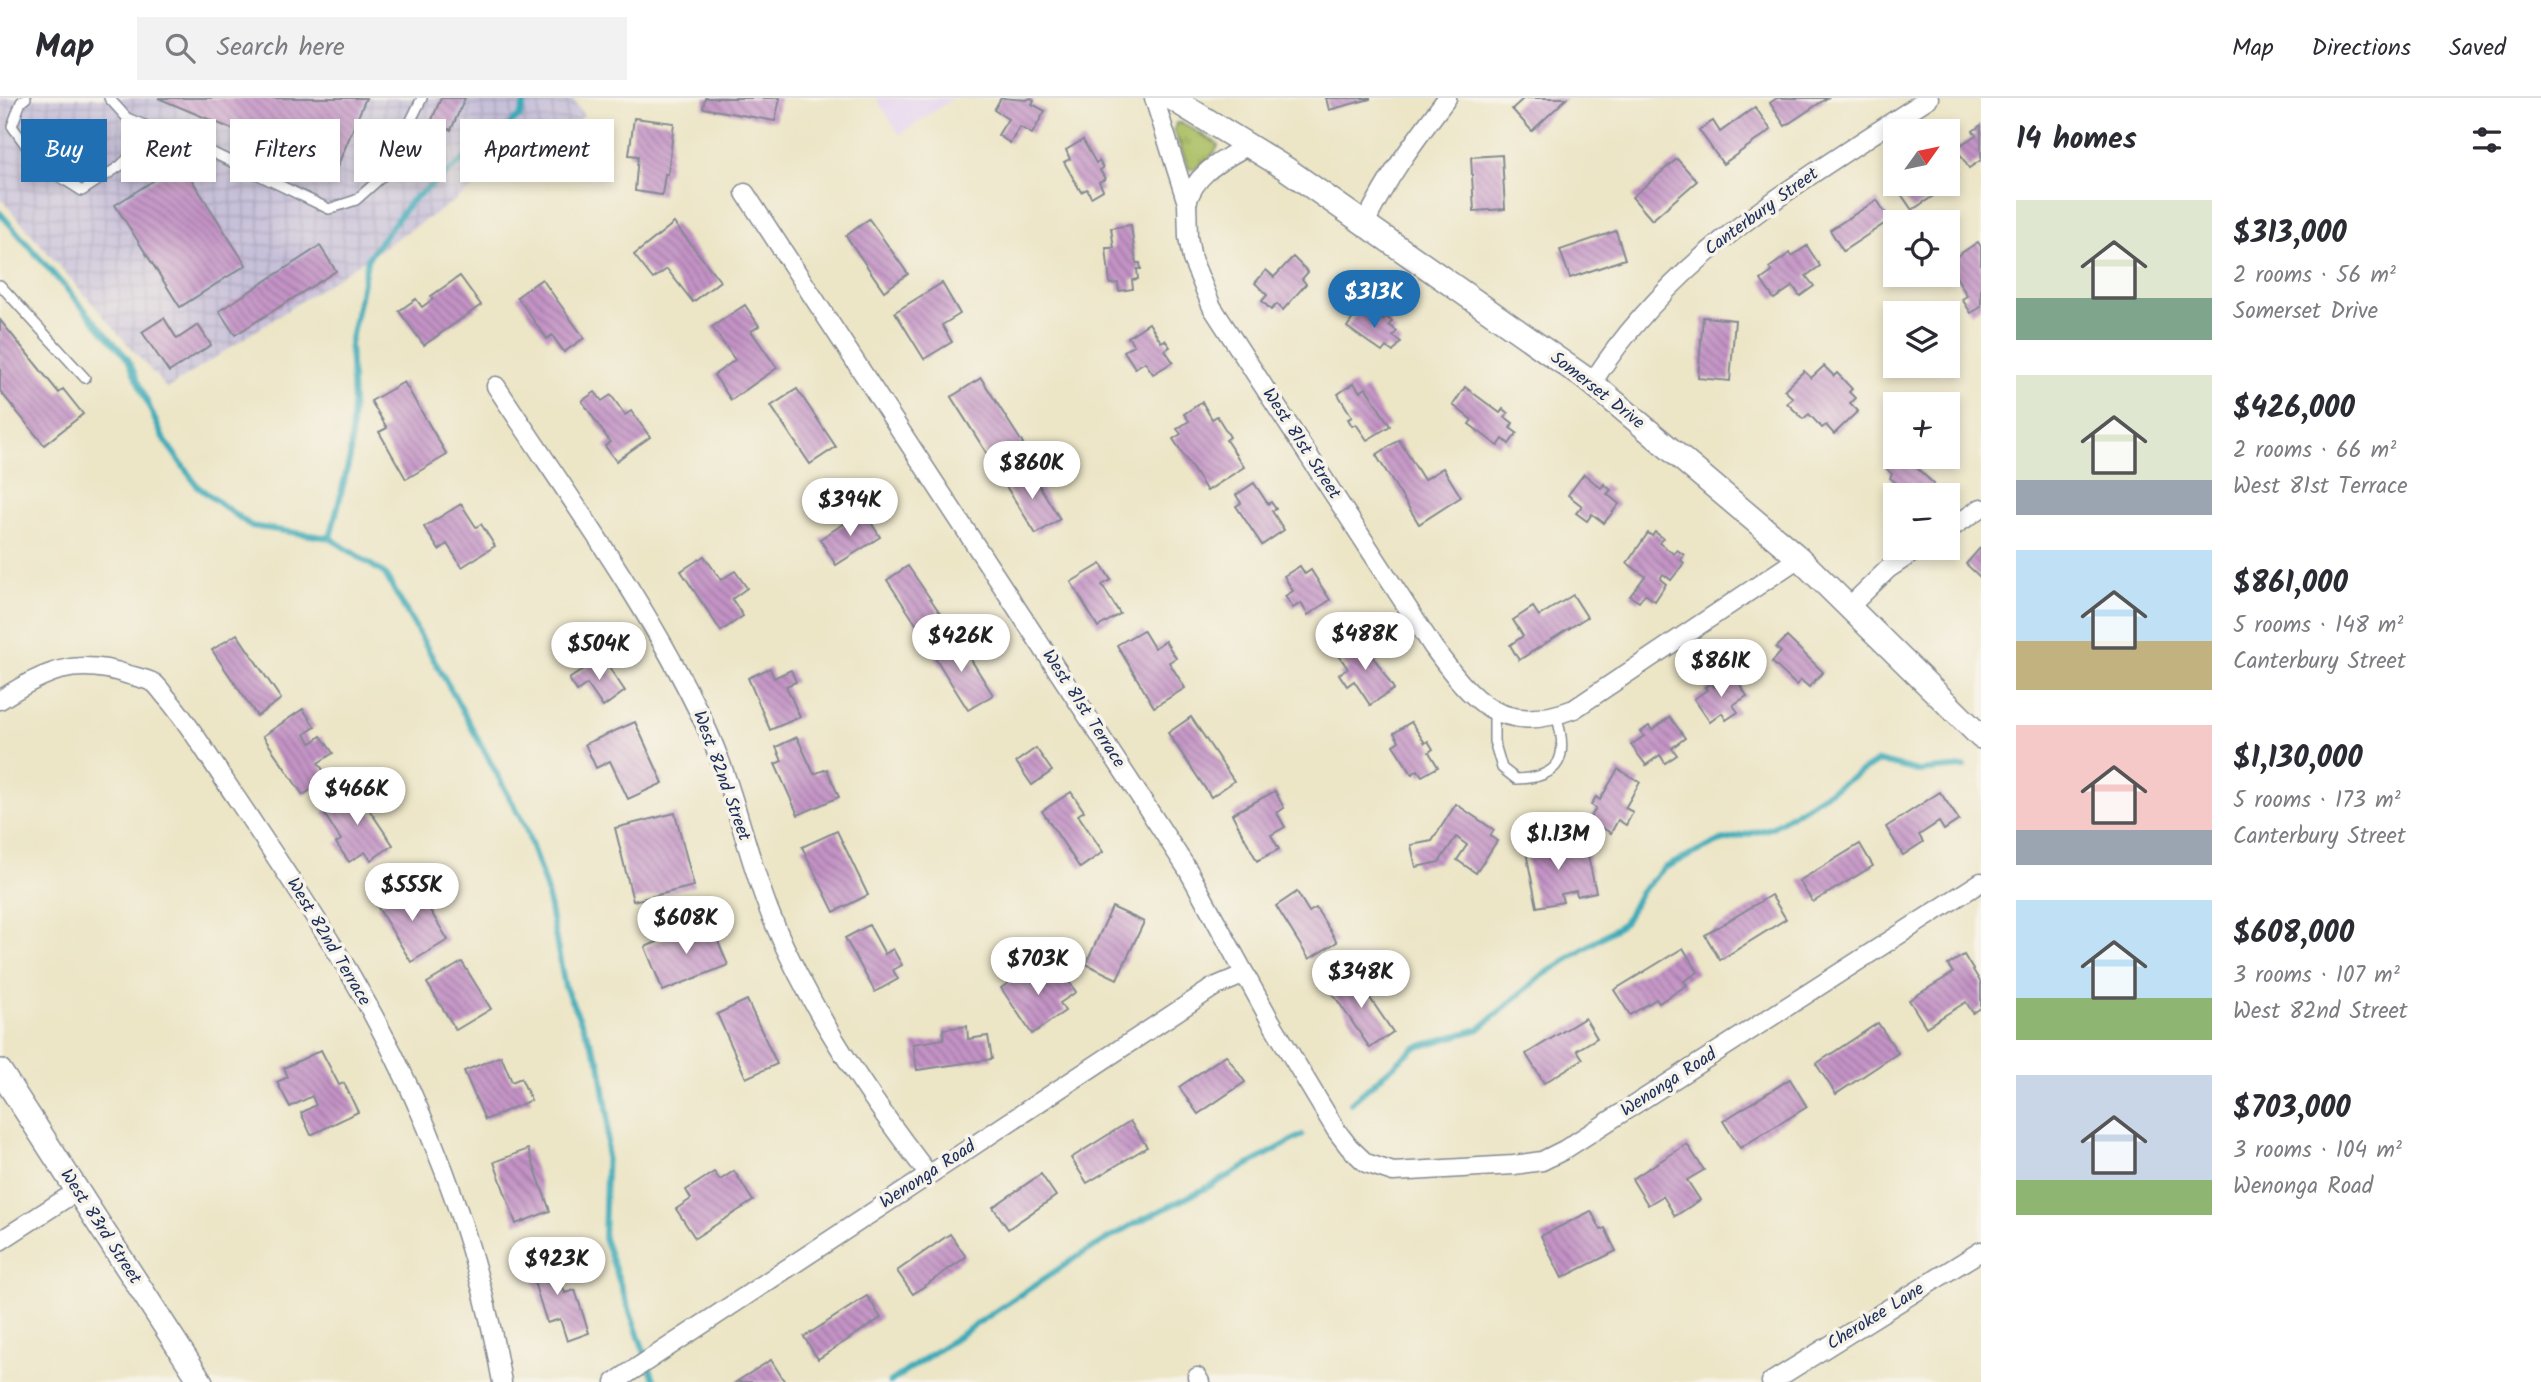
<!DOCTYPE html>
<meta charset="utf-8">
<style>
:root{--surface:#fff;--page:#f2f2f3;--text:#2b2b33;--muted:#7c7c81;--line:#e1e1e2;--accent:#1f6fb2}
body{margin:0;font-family:Kalam,sans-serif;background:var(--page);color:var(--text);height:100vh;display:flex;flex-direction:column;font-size:26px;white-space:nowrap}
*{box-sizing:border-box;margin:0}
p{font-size:23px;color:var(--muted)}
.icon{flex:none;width:38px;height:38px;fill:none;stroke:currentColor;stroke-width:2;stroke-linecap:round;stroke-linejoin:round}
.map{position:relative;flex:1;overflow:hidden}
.side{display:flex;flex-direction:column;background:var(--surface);width:560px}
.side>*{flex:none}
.guide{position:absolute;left:21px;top:21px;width:665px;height:63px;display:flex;gap:14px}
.needle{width:46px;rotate:57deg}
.fabs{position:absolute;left:1883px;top:21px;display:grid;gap:14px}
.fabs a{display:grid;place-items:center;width:77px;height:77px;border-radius:0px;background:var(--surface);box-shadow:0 4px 10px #0003;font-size:35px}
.price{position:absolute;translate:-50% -60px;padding:0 16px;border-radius:24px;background:#fff;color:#222;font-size:23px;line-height:46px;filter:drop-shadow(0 2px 4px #0008)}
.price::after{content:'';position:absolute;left:50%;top:42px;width:21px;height:16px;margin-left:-10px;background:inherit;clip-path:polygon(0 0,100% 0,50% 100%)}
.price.active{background:var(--accent);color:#fff}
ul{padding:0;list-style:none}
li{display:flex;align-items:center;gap:21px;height:175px;padding:0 35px}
li span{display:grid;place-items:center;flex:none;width:196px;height:140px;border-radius:0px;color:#555}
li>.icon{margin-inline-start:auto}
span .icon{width:84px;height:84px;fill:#fffc;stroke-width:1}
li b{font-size:30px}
h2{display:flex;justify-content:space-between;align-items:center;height:84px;padding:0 35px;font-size:30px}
.chip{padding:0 24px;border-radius:0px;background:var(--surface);box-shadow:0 4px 10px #0003;font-size:24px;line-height:63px}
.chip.active{background:var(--accent);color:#fff}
header{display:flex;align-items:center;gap:42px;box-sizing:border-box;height:98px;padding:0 35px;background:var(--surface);border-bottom:2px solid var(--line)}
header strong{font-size:33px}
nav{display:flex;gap:38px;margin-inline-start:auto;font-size:24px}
.search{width:490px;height:63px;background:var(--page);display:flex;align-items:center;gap:18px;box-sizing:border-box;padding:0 24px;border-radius:0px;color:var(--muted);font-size:26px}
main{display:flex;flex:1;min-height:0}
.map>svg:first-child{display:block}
.built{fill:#e5d3f1}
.industrial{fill:url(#industrial-grid)}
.grass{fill:url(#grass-tufts);stroke:#627660;stroke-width:2}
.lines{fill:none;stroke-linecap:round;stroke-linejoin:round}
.stream{stroke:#3baab8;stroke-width:6}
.building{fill:url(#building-back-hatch)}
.service-casing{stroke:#848a92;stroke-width:12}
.minor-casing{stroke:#848a92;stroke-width:21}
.tertiary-casing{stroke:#848a92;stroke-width:26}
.service{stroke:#fff;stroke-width:9}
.minor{stroke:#fff;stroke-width:18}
.tertiary{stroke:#fff;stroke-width:23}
.labels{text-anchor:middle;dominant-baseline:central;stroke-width:7;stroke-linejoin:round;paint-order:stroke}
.street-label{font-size:18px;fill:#1b2f5e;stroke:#f7f3e8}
</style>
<header>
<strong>Map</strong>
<div class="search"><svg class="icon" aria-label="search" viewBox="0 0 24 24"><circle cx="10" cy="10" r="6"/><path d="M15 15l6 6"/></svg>Search here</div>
<nav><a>Map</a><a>Directions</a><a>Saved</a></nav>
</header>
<main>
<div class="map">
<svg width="1981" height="1284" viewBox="0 0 1981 1284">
<defs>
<pattern id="industrial-grid" width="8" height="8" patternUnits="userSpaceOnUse" patternTransform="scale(1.75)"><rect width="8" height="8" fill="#c7c0d9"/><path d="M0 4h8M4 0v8" fill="none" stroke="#aaa5bd"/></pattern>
<pattern id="grass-tufts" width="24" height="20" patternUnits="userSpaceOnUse" patternTransform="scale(1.75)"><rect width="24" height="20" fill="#aabe62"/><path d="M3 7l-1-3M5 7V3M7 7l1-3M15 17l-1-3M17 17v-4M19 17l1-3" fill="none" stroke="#8a9b54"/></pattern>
<pattern id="building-back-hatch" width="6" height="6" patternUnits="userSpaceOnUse" patternTransform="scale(1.75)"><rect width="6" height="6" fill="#c393c5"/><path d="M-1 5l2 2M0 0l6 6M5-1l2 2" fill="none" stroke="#9e78a3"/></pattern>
</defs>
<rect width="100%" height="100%" fill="#f7f3e8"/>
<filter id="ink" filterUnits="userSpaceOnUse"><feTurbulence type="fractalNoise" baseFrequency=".0143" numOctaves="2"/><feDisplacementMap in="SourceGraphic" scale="14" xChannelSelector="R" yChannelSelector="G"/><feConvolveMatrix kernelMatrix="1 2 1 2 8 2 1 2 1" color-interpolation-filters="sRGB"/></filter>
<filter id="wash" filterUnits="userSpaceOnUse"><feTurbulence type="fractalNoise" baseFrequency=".00686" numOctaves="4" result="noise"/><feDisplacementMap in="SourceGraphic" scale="28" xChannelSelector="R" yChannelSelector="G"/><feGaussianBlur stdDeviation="1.57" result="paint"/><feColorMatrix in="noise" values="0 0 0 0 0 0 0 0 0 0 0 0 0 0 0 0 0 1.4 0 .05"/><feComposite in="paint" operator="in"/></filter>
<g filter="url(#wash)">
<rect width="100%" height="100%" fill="#ece5c6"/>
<polygon class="built" points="876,0 953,0 900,37"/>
<polygon class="industrial" points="0,0 572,0 584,18 167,291 0,100"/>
<path class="grass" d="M1176 25H1182L1216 45 1218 47C1216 57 1198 71 1189 71L1174 33Z"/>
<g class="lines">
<g class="stream">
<polyline points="0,115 128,261 163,340 198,389 251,428 330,440 385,476 454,597 525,728 546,790 565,889 600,965 608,1017 604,1140 655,1284"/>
<polyline points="330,440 350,359 353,305 350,246 368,160 411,103 520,18 526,0"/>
<polyline points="1351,1005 1414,950 1479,931 1540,879 1624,825 1640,795 1664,770 1718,744 1771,730 1878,663 1918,673 1964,669"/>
<polyline points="890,1284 1075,1160 1134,1126 1212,1087 1302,1037"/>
</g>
</g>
<g id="blocks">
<g class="building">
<polygon points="158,0 366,0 335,74"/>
<polygon points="441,0 465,0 451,32 431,24"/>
<polygon points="705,0 780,0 775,23 703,10"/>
<polygon points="1001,0 1026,2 1031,0 1034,2 1032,6 1045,13 1032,36 1020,29 1010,45 998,37 1008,21 994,12"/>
<polygon points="1326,0 1370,0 1370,1 1329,12"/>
<polygon points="1524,0 1567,0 1532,33 1512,11"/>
<polygon points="1777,0 1827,0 1785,28 1770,5"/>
<polygon points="1755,9 1771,32 1723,66 1699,32 1713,23 1720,34"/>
<polygon points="634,20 674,25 668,76 665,76 662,97 635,93 638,58 629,57"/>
<polygon points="1981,27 1981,62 1969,70 1956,50 1976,37 1973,33"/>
<polygon points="1083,42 1096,65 1099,63 1103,70 1100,72 1105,81 1099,84 1103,92 1091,99 1087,91 1081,94 1064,64 1070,61 1066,52"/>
<polygon points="1502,57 1505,111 1474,113 1471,59"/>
<polygon points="1677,61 1697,83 1652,122 1632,99"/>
<polygon points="181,65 246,167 180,209 115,107"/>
<polygon points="1948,71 1956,83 1912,112 1899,93 1909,86 1948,86"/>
<polygon points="1877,102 1890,122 1843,153 1830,132"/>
<polygon points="869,121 908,176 884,193 846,138"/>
<polygon points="674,125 720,183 693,204 667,171 653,181 634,157"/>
<polygon points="1131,127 1136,165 1140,165 1141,171 1137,171 1138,181 1132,182 1133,191 1119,193 1118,185 1110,186 1106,150 1114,150 1111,130"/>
<polygon points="1616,133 1625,161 1570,180 1560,152"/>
<polygon points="1978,144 1981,149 1981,209 1971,215 1962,201 1967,198 1948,164"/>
<polygon points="320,148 336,173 235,237 219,213"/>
<polygon points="1807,148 1820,168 1806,178 1814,188 1800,198 1793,188 1774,201 1761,182 1772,174 1769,170 1790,155 1792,158"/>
<polygon points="1293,159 1308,174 1302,181 1306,186 1283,212 1277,206 1271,212 1262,203 1267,197 1255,185 1266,172 1274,179"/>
<polygon points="460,178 481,207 424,247 399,213 416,201 422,209 433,201 431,198"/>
<polygon points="542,181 584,240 564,254 552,237 547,241 517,199"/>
<polygon points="942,185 960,216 942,227 952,244 924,261 895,214"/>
<polygon points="745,207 759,228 751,233 777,270 731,302 714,277 735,262 712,229"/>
<polygon points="1362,207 1383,222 1386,219 1392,223 1389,227 1397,233 1393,238 1401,244 1393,254 1386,249 1382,254 1347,229"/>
<polygon points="1703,219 1735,222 1730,283 1698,280"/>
<polygon points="164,220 177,241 198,227 211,247 169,274 142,234"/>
<polygon points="0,222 59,295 63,291 83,316 44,347 0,293"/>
<polygon points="1149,225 1161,244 1165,242 1170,249 1165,252 1173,264 1153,276 1145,264 1135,270 1124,253 1134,247 1128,239"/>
<polygon points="1824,268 1834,278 1837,275 1852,291 1849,294 1855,300 1850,305 1858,313 1834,336 1826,327 1822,330 1809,316 1803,321 1787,305 1793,300 1784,292 1804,273 1811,280"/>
<polygon points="981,280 1023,346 993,365 951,299"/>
<polygon points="404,284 447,357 406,381 379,334 387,330 371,303"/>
<polygon points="1354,285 1360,294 1366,290 1390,328 1367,342 1356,326 1352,328 1348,321 1352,319 1338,296"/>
<polygon points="1465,289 1500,315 1503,311 1508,315 1505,319 1513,325 1510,330 1517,335 1509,346 1503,341 1498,348 1469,326 1472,322 1453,307"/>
<polygon points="797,291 836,349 810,366 771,308"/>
<polygon points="595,294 602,303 611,297 625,317 631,313 650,339 616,363 605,348 610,344 582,303"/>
<polygon points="1202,304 1212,321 1217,318 1230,339 1226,342 1244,369 1207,393 1173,341 1181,336 1177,331 1189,323 1184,316"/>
<polygon points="1399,342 1424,382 1443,370 1461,399 1419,426 1376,357"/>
<polygon points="1894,359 1905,359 1934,386 1924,397 1900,397 1891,389 1895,384 1890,380 1892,376 1885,369"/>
<polygon points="1028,370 1060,421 1036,436 1004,385"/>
<polygon points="1584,376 1601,390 1604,386 1611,392 1607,396 1619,406 1604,425 1592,416 1587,423 1576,415 1582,408 1568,397"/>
<polygon points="1254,385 1268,406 1271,404 1276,411 1272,413 1284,432 1262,447 1236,408 1241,405 1236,397"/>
<polygon points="461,406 476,429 481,426 495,448 462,469 447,446 439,452 424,429"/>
<polygon points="864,413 880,439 836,467 820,441"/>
<polygon points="1655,434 1663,440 1659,445 1674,456 1677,452 1684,457 1681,462 1684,465 1671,482 1663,476 1660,481 1666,486 1655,503 1645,496 1639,504 1630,498 1645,478 1627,465 1648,435 1652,438"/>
<polygon points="1981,449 1981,480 1966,466"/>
<polygon points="704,458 721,482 735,473 747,490 732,501 743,518 721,533 681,473"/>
<polygon points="1101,466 1111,482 1102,487 1120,516 1098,529 1071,484"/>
<polygon points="908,468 940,515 918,529 887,482"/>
<polygon points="1300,468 1305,476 1311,472 1330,502 1308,517 1301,505 1293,510 1285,498 1293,493 1284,478"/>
<polygon points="1573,497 1587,519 1519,562 1510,547 1523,538 1513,522 1533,509 1539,518"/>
<polygon points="1143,532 1154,550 1165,543 1176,560 1169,564 1185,590 1154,609 1117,547"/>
<polygon points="237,536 281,601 257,618 212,552"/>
<polygon points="948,539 958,556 965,552 993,597 968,612 929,550"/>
<polygon points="1787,539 1823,574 1809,589 1801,582 1796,587 1772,564 1781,554 1776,550"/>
<polygon points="1362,541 1394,591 1370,607 1354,583 1347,588 1339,576 1348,571 1338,556"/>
<polygon points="602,559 625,593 603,609 587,586 577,593 569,581"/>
<polygon points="770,570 774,580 791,572 796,584 786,588 800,619 770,632 748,580"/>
<polygon points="1733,576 1747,598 1733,607 1738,614 1726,622 1722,615 1710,624 1694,601 1707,592 1705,589 1711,585 1714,589"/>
<polygon points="303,611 315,629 305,636 311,645 321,638 333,655 318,665 329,680 303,697 263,638"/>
<polygon points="1191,619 1234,683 1211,699 1168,635"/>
<polygon points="1670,619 1685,640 1672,650 1677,657 1665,665 1660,657 1646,667 1631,647 1644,638 1641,634 1649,628 1652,632"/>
<polygon points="635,624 663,685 628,701 610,663 596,670 585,646"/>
<polygon points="1411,624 1425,645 1428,643 1433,651 1429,654 1438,669 1422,678 1418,672 1412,676 1393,647 1399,643 1394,635"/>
<polygon points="797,639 814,676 827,671 839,699 798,717 775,666 782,663 776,649"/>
<polygon points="1036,650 1052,673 1032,687 1016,664"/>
<polygon points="1618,671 1640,684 1625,710 1633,714 1626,727 1618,722 1611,735 1589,722 1596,710 1591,707 1596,699 1600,702"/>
<polygon points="360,689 368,701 364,704 393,747 371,762 365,754 349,764 336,745 341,742 323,714"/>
<polygon points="1275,693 1284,710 1277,715 1285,729 1271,737 1279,751 1257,763 1232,716"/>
<polygon points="1071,694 1084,713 1078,717 1103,754 1080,770 1042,713"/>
<polygon points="1940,694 1959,722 1944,732 1939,724 1919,737 1923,744 1903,757 1886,729"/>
<polygon points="1456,706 1494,732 1490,738 1497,743 1476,775 1457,762 1467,747 1456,739 1439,764 1416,769 1411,747 1432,743"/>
<polygon points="675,715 694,788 633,803 615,730"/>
<polygon points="837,733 868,797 834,814 802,749"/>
<polygon points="1552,738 1556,756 1586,749 1596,794 1577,798 1576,793 1561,796 1563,804 1537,809 1524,744"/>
<polygon points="1860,746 1873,768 1813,804 1799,783"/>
<polygon points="414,786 448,842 411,864 377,808"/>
<polygon points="1297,794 1309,814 1316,810 1337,844 1309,861 1276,808"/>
<polygon points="1771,797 1786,821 1720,862 1705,837"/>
<polygon points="1112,809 1144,824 1117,881 1086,866"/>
<polygon points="709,822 728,867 663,893 645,849"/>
<polygon points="869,827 885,856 893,851 902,867 893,872 898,881 875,894 845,840"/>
<polygon points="1683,850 1698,874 1684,883 1687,887 1659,905 1656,901 1630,917 1614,892"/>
<polygon points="1964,857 1981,885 1981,910 1973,915 1966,904 1926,929 1909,902 1953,875 1948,867"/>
<polygon points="462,864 491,911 456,932 427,885"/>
<polygon points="1034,867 1046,885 1062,874 1076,894 1060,905 1065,913 1032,936 1001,890"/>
<polygon points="1353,875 1393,934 1370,950 1329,890"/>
<polygon points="747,902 777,966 746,980 717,916"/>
<polygon points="1585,920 1597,940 1577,952 1583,961 1544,985 1526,956"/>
<polygon points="1878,925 1898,955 1836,996 1816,966"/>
<polygon points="967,928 968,941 988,938 992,961 917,972 913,946 944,941 943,931"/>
<polygon points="321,952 339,987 344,985 358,1014 311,1037 301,1015 316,1007 312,998 290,1009 277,984 288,979 284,970"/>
<polygon points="1226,957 1245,984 1198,1016 1179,989"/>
<polygon points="501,958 512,984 521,980 531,1002 485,1022 464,973"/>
<polygon points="1790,981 1807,1009 1740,1050 1723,1023"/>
<polygon points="1130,1023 1147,1049 1087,1085 1071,1060"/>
<polygon points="1687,1046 1704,1072 1687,1082 1700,1102 1675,1118 1663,1098 1648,1107 1632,1081"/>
<polygon points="528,1051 550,1113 516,1126 494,1064"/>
<polygon points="734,1073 753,1103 695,1140 676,1111 691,1101 686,1092 714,1074 720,1082"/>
<polygon points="1041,1076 1056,1098 1008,1131 993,1109"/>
<polygon points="1591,1113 1601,1132 1605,1130 1616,1153 1562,1180 1541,1138"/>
<polygon points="950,1136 966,1159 913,1196 897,1173"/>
<polygon points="551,1154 565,1195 575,1192 589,1235 567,1243 560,1221 547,1225 527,1162"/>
<polygon points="867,1198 881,1220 818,1261 804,1239"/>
<polygon points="771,1262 785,1284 736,1284"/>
</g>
</g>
</g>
<g filter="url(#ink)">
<use href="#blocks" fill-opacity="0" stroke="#848a92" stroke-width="2"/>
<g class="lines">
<defs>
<g id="service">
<polyline points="26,0 21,4 12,28 39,66 82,93 120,68 155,34"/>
<polyline points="109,0 127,20 213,55 329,111 356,102 384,77 422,0"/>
<polyline points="0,187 85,280"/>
<path d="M1494 615V643L1502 670 1516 681C1562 680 1569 658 1556 617"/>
</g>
<g id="minor">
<path d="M1154 0 1187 105 1188 139 1192 161 1212 209 1433 549C1473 604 1501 638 1574 611L1799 460"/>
<polyline points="745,95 1188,772 1270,922 1336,1032 1349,1049 1366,1065 1393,1074 1514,1067 1542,1063 1564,1052 1981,784"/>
<path d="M1187 105C1195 75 1221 63 1247 48"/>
<path d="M1365 126C1387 79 1416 41 1447 0"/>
<path d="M1592 285C1674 155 1804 82 1929 0"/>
<path d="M496 288C568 398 648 506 704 625 734 687 746 757 772 820 810 912 868 998 929 1077"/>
<polyline points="1948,432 1981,410"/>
<polyline points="1850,508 1888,471 1920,450"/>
<path d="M0 602C45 573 75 559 129 577 136 579 147 581 154 585 159 589 163 596 168 601 194 632 214 668 237 701 275 758 314 815 349 874 423 1000 477 1140 502 1284"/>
<polyline points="0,1143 77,1093"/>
<polyline points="1197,1279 1200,1284"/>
<polyline points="615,1284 1214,889 1245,876"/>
<polyline points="1771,1284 1981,1153"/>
</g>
<g id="tertiary">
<polyline points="1171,0 1285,70 1592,285 1799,460 1981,639"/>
<polyline points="0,973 201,1284"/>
</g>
</defs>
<use href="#service" class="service-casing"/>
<use href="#minor" class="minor-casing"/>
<use href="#tertiary" class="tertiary-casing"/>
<use href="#service" class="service"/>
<use href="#minor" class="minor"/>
<use href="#tertiary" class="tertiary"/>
</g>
</g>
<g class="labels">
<g class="street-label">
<text transform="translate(1762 114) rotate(-36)">Canterbury Street</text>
<text transform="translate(1597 293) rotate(38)">Somerset Drive</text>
<text transform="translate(1301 346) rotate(57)">West 81st Street</text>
<text transform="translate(1083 611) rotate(57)">West 81st Terrace</text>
<text transform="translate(721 678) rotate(70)">West 82nd Street</text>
<text transform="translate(328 844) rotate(59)">West 82nd Terrace</text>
<text transform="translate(1669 985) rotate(-33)">Wenonga Road</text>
<text transform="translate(928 1077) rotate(-33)">Wenonga Road</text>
<text transform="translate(100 1129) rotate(57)">West 83rd Street</text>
<text transform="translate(1876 1219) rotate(-32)">Cherokee Lane</text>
</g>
</g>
</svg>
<div class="fabs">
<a><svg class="needle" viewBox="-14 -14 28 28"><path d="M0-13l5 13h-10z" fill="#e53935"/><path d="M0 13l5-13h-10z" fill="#7c7c81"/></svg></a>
<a><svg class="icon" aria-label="locate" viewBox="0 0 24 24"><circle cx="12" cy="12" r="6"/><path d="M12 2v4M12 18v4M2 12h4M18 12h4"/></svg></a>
<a><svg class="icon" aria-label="layers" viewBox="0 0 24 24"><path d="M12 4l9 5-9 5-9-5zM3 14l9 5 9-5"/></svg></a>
<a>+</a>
<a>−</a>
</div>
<b class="price active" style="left:1374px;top:232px">$313K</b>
<b class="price" style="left:1032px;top:403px">$860K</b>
<b class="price" style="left:850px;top:440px">$394K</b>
<b class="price" style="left:1365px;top:574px">$488K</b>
<b class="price" style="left:961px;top:576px">$426K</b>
<b class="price" style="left:599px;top:584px">$504K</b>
<b class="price" style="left:1721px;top:601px">$861K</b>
<b class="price" style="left:357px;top:729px">$466K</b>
<b class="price" style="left:1558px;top:774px">$1.13M</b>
<b class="price" style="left:412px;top:825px">$555K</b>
<b class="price" style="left:686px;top:858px">$608K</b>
<b class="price" style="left:1038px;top:899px">$703K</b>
<b class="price" style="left:1361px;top:912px">$348K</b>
<b class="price" style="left:557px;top:1199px">$923K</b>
<div class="guide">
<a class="chip active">Buy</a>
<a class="chip">Rent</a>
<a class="chip">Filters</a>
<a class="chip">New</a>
<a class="chip">Apartment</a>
</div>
</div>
<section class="side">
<h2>14 homes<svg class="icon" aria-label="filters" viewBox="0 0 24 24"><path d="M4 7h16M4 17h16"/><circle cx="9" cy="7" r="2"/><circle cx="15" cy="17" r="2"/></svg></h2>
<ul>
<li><span style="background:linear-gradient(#dfe7d0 70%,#7fa58c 0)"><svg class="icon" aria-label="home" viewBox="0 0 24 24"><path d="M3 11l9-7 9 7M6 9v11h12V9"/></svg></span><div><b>$313,000</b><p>2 rooms · 56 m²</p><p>Somerset Drive</p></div></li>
<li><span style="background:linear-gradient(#dfe7d0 75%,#9aa5b1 0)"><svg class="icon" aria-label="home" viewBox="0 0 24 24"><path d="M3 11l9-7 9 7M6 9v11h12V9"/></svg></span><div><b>$426,000</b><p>2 rooms · 66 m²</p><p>West 81st Terrace</p></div></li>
<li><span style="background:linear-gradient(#bfe0f5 65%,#c2b280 0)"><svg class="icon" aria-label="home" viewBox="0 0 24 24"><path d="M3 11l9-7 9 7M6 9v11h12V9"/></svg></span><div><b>$861,000</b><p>5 rooms · 148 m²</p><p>Canterbury Street</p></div></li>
<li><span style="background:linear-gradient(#f6c9c9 75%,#9aa5b1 0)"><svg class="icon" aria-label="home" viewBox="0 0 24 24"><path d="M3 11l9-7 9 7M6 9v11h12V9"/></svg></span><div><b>$1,130,000</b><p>5 rooms · 173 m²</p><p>Canterbury Street</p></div></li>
<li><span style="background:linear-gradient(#bfe0f5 70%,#8fb573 0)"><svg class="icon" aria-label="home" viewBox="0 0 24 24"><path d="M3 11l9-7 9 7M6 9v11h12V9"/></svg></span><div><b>$608,000</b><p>3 rooms · 107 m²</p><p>West 82nd Street</p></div></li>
<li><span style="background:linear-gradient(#c9d6e8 75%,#8fb573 0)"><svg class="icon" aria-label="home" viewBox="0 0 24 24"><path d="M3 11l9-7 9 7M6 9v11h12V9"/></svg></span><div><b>$703,000</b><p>3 rooms · 104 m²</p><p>Wenonga Road</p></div></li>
</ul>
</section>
</main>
